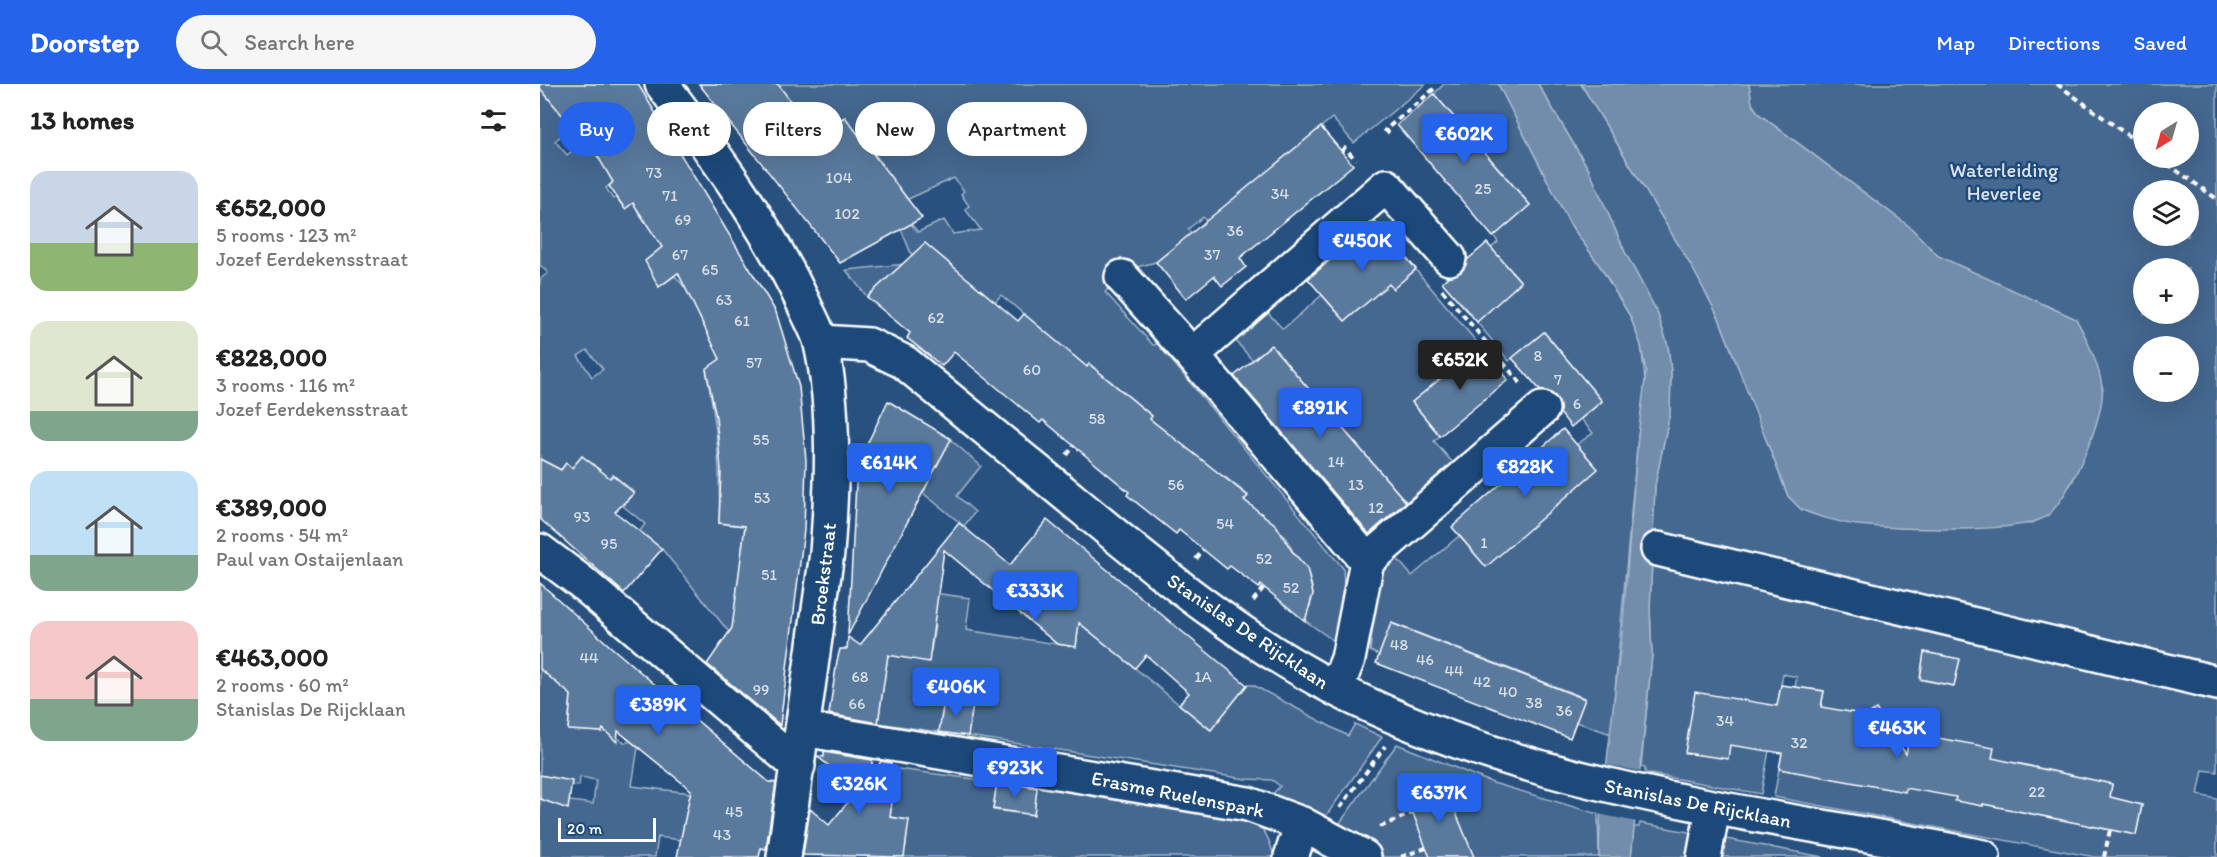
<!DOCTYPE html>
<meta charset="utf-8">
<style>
:root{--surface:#fff;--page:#f6f6f6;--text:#222;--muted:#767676;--accent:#2563eb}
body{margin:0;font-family:Itim,sans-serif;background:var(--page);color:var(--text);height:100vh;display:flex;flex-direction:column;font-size:22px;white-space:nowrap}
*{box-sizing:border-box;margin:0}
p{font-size:20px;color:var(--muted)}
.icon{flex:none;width:33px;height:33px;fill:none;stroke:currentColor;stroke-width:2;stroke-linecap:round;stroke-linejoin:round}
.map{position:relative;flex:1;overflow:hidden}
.drawer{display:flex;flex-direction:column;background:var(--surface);width:540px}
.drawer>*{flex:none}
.top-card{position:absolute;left:18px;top:18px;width:570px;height:54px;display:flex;gap:12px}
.needle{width:39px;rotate:217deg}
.controls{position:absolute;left:1593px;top:18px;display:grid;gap:12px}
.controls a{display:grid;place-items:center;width:66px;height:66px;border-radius:50%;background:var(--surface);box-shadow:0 6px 24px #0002;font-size:30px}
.scale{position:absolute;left:18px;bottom:15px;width:98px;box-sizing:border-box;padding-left:6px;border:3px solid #fff;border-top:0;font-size:16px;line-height:21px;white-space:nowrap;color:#fff;-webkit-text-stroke:4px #1f4a7a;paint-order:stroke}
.price{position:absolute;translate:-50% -51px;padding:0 14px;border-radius:6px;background:var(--accent);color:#fff;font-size:20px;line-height:39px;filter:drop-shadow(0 2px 3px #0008)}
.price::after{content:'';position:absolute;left:50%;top:36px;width:18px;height:14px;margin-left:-9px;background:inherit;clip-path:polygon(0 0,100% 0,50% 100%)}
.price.current{background:#222;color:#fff}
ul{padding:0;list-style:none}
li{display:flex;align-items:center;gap:18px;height:150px;padding:0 30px}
li span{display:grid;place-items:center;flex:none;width:168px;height:120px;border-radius:18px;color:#555}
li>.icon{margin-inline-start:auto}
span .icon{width:72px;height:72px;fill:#fffc;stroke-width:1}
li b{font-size:26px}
h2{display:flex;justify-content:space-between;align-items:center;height:72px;padding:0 30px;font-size:26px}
.chip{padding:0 21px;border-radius:27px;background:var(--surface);box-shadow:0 6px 24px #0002;font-size:21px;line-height:54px}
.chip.current{background:var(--accent);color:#fff}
header{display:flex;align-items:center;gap:36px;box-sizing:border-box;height:84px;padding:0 30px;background:var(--accent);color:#fff}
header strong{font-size:28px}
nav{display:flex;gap:33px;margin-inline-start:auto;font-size:21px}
.search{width:420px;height:54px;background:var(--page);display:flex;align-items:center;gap:15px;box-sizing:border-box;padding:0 21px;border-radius:33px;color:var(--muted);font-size:22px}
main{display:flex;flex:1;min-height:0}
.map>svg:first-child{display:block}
.green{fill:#446890;stroke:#a2b4c8;stroke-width:1.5;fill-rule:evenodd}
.water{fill:#718dab;stroke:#aabbcd;stroke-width:1.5}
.pier{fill:#28517f}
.building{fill:#5a7a9d;stroke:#fff;stroke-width:1.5}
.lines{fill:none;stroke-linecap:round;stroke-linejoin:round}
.minor-casing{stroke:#fff;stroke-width:38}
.path{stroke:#fff;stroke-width:4;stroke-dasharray:6 4.5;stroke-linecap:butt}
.minor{stroke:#1f4a7a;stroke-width:33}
.labels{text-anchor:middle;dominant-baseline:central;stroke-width:5;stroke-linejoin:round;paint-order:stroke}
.number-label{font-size:16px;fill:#d6dee6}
.park-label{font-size:20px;fill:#dae1e9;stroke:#1f4a7a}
.street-label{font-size:20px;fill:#fff;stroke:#1f4a7a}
</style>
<header>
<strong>Doorstep</strong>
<div class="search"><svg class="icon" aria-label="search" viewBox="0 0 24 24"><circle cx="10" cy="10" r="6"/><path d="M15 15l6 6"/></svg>Search here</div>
<nav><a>Map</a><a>Directions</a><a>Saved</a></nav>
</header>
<main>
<section class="drawer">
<h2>13 homes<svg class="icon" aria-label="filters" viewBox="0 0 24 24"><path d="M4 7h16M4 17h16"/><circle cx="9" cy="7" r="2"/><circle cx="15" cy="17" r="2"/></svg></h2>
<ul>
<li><span style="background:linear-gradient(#c9d6e8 60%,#8fb573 0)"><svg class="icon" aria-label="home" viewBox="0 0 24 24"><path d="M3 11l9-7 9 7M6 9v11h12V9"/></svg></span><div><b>€652,000</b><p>5 rooms · 123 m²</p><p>Jozef Eerdekensstraat</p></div></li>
<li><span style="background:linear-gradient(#dfe7d0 75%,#7fa58c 0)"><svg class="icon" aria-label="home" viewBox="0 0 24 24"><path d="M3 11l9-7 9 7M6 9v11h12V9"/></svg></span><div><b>€828,000</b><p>3 rooms · 116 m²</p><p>Jozef Eerdekensstraat</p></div></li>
<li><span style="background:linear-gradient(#bfe0f5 70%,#7fa58c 0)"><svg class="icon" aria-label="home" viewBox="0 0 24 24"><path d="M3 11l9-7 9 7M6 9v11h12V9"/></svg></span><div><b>€389,000</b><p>2 rooms · 54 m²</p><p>Paul van Ostaijenlaan</p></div></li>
<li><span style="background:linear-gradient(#f6c9c9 65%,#7fa58c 0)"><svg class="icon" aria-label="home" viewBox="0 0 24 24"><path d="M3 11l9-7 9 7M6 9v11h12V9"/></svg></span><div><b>€463,000</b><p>2 rooms · 60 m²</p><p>Stanislas De Rijcklaan</p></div></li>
</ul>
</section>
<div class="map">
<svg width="1677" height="773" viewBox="0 0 1677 773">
<rect width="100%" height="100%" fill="#28517f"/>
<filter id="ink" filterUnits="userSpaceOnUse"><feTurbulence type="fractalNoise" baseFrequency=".0167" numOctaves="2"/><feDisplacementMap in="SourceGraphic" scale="12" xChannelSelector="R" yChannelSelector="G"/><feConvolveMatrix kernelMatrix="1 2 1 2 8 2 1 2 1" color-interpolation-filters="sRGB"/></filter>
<g filter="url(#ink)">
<g class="green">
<path d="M243 0H886L814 59 792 34 667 138 663 133 648 145 656 155 640 158 616 178 578 188V197L565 208 613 261 618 260 803 484 804 502 798 560 763 535C781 511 771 490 754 469 750 465 750 458 745 453 733 440 719 428 704 416L708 411 684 392 566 389 612 332 550 280 547 283 461 211 455 218 349 193 327 213 306 186 375 179 361 145 371 140 378 148 404 136 413 150 441 146 425 125 429 122 421 110 424 107 414 94 351 123 331 90 344 83 323 54 320 57 274 49 239 3Z"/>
<polygon points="904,0 958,0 1030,140 1060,182 1090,232 1101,261 1106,305 1098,352 1071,650 1036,638 1045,614 852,539 839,571 830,567 839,484 854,471 872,492 919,452 946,482 1036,361 1053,349 1041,335 1062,318 1004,248 969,277 936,237 981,198 951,164 958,158 954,152 990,121 894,10"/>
<path d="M998 0H1041L1152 183 1179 234 1248 412 1262 426 1490 440 1507 432 1533 397 1563 305 1546 254 1536 235 1398 172 1370 143 1219 30 1212 20 1209 0H1677V688L1663 686 1658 711 1677 715V773H1555L1234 713 1239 685 1365 708 1378 636 1350 631 1349 635 1342 634 1336 625 1327 631H1280L1284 607 1255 603 1257 593 1243 590 1221 710 1105 689V684L1101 683 1112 571 1110 525 1115 401 1130 328 1131 288 1128 262 1117 228 1085 168 1049 86ZM1604 28H1648V74H1604ZM1604 106H1648V152H1604ZM1604 184H1648V230H1604ZM1604 262H1648V308H1604ZM1385 568 1419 575 1414 602 1380 596ZM1477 679 1572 700 1570 713 1602 721 1596 750 1548 742 1550 730 1519 724 1516 735 1468 725Z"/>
<path d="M0 4 55 22 15 57 27 71 47 54 59 75 79 93 66 104 73 115 76 113 85 125 98 115 97 126 123 162 119 203 135 192 152 212 163 241 187 270 166 286C177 340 181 383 179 439L205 442 194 533 201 541 189 548 122 465 100 447 105 440 83 422 94 408 73 391 64 401 50 389 54 381 42 372 32 384 26 379 21 386 0 375V195L8 189 0 181ZM47 266 63 285 52 293 38 272Z"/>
<polygon points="876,186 940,262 872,318 900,352 894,357 913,379 866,418 731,261 712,276 696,257 728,229 743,245 782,211 805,237 826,219 845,195 853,204"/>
<polygon points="410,355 441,382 417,412 435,428 424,442 383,409"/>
<polygon points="378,507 430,514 426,546 536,563 539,538 670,646 707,601 713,601 808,652 815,640 842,653 786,732 748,717 729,714 740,702 732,696 706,695 428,652 432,621 404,617 399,648 338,639 348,571 365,574 367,563 391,567 395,542 374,538"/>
<polygon points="0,585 31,611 28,645 61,648 62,644 76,657 77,653 85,659 90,657 98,663 92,702 151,709 141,756 118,753 115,773 0,773 0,713 53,720 56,696 40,693 39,702 23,701 0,691"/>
<polygon points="857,660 953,699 1058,730 1059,773 844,773 799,740"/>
<path d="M350 684 457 698 453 726 493 731 497 703 697 732C722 739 728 748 734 773H331L333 757 366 762 368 737 350 733 353 710 345 708Z"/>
<polygon points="1100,739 1283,773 1091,773 1094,743 1099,743"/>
</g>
<g class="water">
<polygon points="958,0 998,0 1049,86 1085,168 1117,228 1128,262 1131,288 1130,328 1115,401 1110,525 1112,571 1091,773 1059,773 1060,736 1082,548 1098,352 1106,288 1101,261 1090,232 1060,182 1030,140"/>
<path d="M1041 0H1209L1212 20 1219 30 1370 143 1398 172 1536 235C1547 255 1559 280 1562 303 1566 332 1530 412 1508 431 1486 451 1351 445 1318 441 1306 440 1271 431 1261 425 1257 422 1252 416 1248 412L1179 234 1152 183Z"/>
</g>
<polygon class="pier" points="1064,680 1103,688 1097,738 1058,730"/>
<g class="building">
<polygon points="0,0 98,0 236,228 259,303 266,376 264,446 240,641 167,580 192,544 205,442 179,439 181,386 176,333 166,285 180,275 138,189 119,203 105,177 122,163 93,119 85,125 69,102 73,98 47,54 44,58 0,4"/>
<polygon points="159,0 238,0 274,49 305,33 382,134 300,179"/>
<polygon points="894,10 990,121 953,153 857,41"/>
<polygon points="781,43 813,81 700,174 706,183 682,202 674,192 646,215 616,178"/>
<polygon points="835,138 876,185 853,205 849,200 805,237 768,195"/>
<polygon points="385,159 478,237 484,230 547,283 549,280 612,332 610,335 708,412 704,416 736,441 752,467 767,484 773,510 765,537 721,501 719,504 690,482 687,485 639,446 636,450 587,411 589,408 534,362 503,336 500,339 414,268 402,282 367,254 370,249 327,213"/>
<polygon points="947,159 981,198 937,238 902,198 909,192 921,188 927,176"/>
<polygon points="1004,248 1062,317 1031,343 1020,329 1016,313 1009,308 1001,307 972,274"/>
<polygon points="731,261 866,418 829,450 694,292"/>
<polygon points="940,262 968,296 900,352 872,318"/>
<polygon points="348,317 411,355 308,551 317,381"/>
<polygon points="1023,345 1058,385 946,483 912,443"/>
<polygon points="42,372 70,394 73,391 94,409 75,428 122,465 84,509 0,435 0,375 21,386 26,379 32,384"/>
<polygon points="507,436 707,601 671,646 639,620 649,609 606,571 595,584 539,539 536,563 517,560 404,466 389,578 348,571 338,639 289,630 297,577 300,565 307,565 308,553 320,561 419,439 470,481"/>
<polygon points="0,499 71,563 229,698 236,699 226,765 221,764 219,773 137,773 151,706 78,647 77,658 63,645 62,648 28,646 31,611 0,585"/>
<polygon points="851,539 1045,615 1030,654 836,579"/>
<polygon points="1384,568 1420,575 1414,602 1380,595"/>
<polygon points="1241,601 1284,607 1281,623 1327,631 1336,625 1366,670 1370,649 1454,664 1452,674 1572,700 1570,713 1602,721 1596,751 1443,720 1443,722 1415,717 1416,713 1366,704 1365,708 1239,685 1242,669 1190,661 1188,675 1145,669 1155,608 1237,622"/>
<polygon points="404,617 433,621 428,652 399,648"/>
<polygon points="284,668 332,676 332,681 338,682 341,677 351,679 345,708 353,709 350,733 369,736 364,773 263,771 270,725 289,741 318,706 277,672 284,673"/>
<polygon points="0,691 32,697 28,725 0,715"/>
<polygon points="457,698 497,704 494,731 453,725"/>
<polygon points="904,699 918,734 934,773 890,773 886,764 867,713"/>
</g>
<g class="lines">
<defs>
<g id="minor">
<path d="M122 0C174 69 226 140 263 218 269 232 278 246 281 260 296 325 292 404 287 469L244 773"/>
<polyline points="582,193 652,271 827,477"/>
<path d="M281 258 329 261 364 278C419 323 474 368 529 413 613 483 699 555 796 605 1000 710 1223 727 1443 773"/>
<polyline points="652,271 846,102 909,174"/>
<polyline points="1118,465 1677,599"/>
<polyline points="0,467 40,497 258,682"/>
<polyline points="796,605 808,575 827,477 1002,325"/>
<polyline points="263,645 708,720 762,740 751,773"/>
<polyline points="762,740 824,773"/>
<polyline points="1164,773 1173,725"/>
</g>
</defs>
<use href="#minor" class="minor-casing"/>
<g class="path">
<polyline points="1517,0 1604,63"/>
<polyline points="849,49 845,46 894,5"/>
<polyline points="801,67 805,64 816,76"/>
<polyline points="1619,74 1677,115"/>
<polyline points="902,206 982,301"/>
<polyline points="527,371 534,362"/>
<polyline points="656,475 663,466"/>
<polyline points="713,517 724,503"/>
<polyline points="800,724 845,662"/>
<polyline points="840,743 872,729"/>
<polyline points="861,773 886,764"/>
<polyline points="1564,773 1570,746"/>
</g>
<use href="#minor" class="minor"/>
</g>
</g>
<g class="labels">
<g class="number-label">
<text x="114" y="88">73</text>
<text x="299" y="93">104</text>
<text x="943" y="104">25</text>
<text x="740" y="109">34</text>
<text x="130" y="111">71</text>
<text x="307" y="129">102</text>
<text x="143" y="135">69</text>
<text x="695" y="146">36</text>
<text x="140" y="170">67</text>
<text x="672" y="170">37</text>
<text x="170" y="185">65</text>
<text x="184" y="215">63</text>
<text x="396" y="233">62</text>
<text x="202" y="236">61</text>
<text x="998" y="271">8</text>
<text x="214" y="278">57</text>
<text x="492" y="285">60</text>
<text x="1018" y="295">7</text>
<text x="1037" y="319">6</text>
<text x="557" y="334">58</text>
<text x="221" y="355">55</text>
<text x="796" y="377">14</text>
<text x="636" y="400">56</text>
<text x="816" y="400">13</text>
<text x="222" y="413">53</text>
<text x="836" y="423">12</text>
<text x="42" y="432">93</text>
<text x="685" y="439">54</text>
<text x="944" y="458">1</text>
<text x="69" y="459">95</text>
<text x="724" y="474">52</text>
<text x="229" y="490">51</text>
<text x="751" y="503">52</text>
<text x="859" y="560">48</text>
<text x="49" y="573">44</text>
<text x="885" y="575">46</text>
<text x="914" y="586">44</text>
<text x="320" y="592">68</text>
<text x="663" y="592">1A</text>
<text x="942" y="597">42</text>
<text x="221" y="605">99</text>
<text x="968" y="607">40</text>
<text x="994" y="618">38</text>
<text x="317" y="619">66</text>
<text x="1024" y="626">36</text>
<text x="1185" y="636">34</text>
<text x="1259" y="658">32</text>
<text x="1497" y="707">22</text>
<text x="194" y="727">45</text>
<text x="182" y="750">43</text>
</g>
<g class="park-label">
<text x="1464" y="86">Waterleiding<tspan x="1464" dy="23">Heverlee</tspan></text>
</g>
<g class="street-label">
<text transform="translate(283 490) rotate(-83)">Broekstraat</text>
<text transform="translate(708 547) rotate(34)">Stanislas De Rijcklaan</text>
<text transform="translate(638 710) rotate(11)">Erasme Ruelenspark</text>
<text transform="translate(1158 719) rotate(11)">Stanislas De Rijcklaan</text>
</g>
</g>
</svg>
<div class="controls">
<a><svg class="needle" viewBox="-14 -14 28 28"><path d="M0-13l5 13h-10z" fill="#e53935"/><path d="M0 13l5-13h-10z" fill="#767676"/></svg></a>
<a><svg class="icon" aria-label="layers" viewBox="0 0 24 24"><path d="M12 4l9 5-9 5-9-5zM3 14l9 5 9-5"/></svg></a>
<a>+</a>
<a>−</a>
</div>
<div class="scale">20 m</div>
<b class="price" style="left:924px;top:81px">€602K</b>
<b class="price" style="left:822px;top:188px">€450K</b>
<b class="price current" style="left:920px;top:307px">€652K</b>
<b class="price" style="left:780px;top:355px">€891K</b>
<b class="price" style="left:349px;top:410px">€614K</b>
<b class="price" style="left:985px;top:414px">€828K</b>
<b class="price" style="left:495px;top:538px">€333K</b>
<b class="price" style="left:416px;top:634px">€406K</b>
<b class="price" style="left:118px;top:652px">€389K</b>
<b class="price" style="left:1357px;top:675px">€463K</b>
<b class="price" style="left:475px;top:715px">€923K</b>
<b class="price" style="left:319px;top:731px">€326K</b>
<b class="price" style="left:899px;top:740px">€637K</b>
<div class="top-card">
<a class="chip current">Buy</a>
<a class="chip">Rent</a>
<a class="chip">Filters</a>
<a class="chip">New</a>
<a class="chip">Apartment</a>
</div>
</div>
</main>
